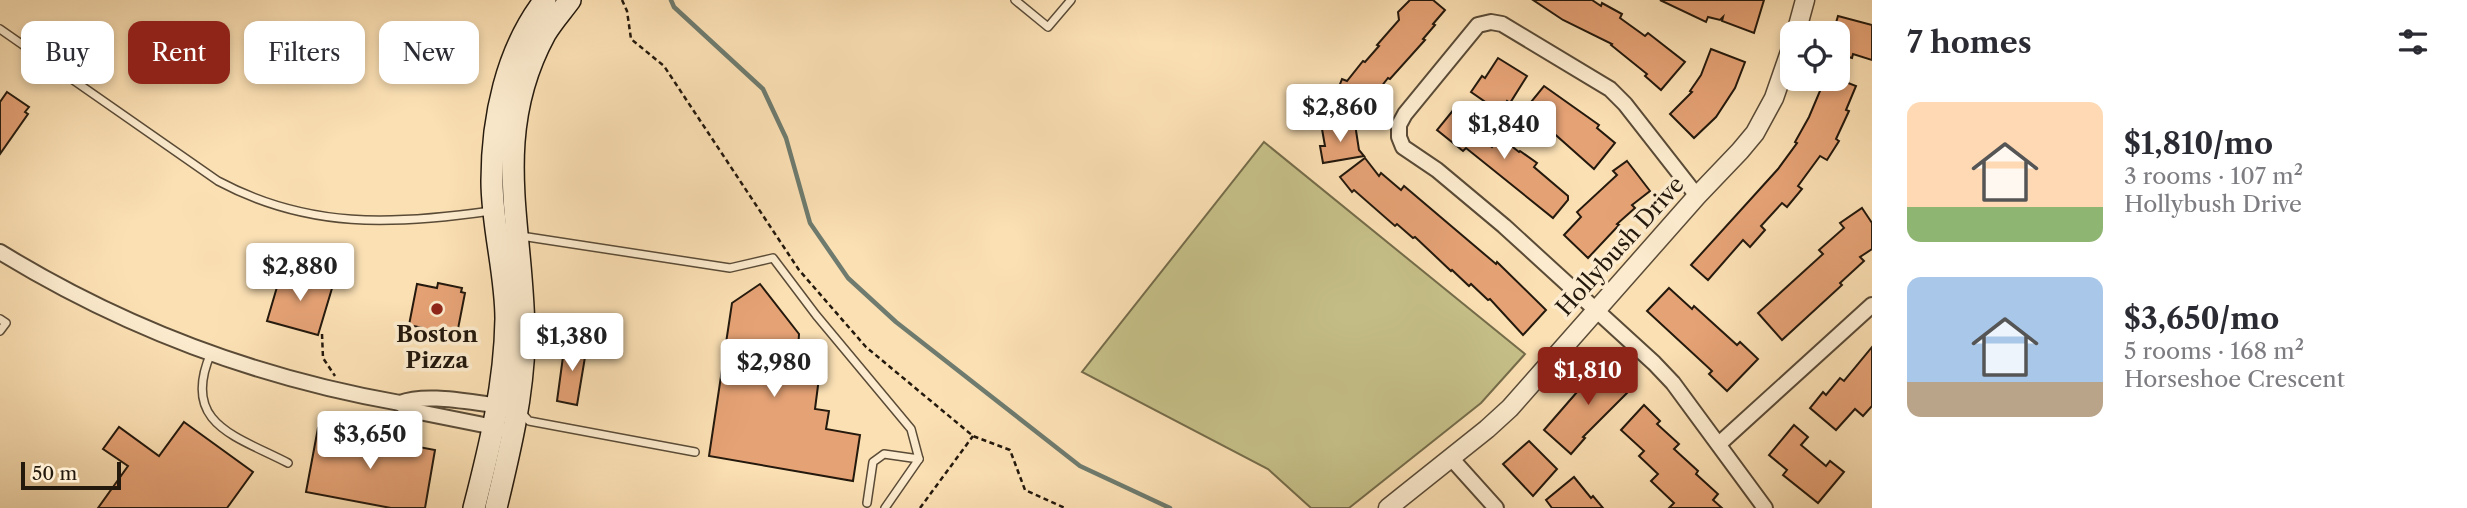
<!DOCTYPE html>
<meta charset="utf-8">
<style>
:root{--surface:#fff;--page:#f7f7f7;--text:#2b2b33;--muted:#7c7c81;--accent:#8f2418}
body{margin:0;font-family:"Libre Caslon Text",serif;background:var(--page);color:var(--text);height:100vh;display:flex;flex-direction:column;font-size:26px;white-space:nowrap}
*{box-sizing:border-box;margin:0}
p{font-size:23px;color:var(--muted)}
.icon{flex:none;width:38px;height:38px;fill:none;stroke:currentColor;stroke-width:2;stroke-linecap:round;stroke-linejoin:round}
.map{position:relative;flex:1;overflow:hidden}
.drawer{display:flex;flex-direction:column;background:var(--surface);width:595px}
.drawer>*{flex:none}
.top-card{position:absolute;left:21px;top:21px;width:665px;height:63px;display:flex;gap:14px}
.fabs{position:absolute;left:1780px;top:21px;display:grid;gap:14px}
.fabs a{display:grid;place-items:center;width:70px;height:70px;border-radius:14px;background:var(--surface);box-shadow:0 4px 10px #0003;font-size:35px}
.scale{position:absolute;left:21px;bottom:18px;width:100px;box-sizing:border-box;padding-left:7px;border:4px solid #24190d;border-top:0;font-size:19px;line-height:24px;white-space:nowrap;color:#24190d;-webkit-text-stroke:5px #fcebce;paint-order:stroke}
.price{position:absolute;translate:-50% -60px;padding:0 16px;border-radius:7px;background:#fff;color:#222;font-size:23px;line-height:46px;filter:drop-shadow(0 2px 4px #0008)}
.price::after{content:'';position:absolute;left:50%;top:42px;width:21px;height:16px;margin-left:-10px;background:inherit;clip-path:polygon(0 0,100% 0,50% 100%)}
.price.on{background:var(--accent);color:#fff}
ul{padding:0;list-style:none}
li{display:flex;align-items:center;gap:21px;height:175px;padding:0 35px}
li span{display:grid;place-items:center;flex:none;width:196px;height:140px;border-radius:14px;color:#555}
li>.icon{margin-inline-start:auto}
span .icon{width:84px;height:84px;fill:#fffc;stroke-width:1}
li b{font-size:30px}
h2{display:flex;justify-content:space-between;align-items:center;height:84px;padding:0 35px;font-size:30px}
.chip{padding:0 24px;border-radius:14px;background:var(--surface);box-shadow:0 4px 10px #0003;font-size:24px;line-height:63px}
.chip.on{background:var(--accent);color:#fff}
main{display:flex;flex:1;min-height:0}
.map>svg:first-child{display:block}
.green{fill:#c6c088;stroke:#756c4a;stroke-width:2}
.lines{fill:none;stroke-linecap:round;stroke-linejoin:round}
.stream{stroke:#6e7b6e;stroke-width:4.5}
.building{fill:#e5a275;stroke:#24190d;stroke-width:2}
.service-casing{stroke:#5a4b37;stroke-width:10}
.minor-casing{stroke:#5a4b37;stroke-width:18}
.tertiary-casing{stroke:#5a4b37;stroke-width:21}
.secondary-casing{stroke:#24190d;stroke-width:24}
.path{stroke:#24190d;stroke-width:2.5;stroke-dasharray:5 3.5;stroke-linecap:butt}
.service{stroke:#fcebce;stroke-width:7}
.minor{stroke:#fcebce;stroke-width:14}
.tertiary{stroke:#fcebce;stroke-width:18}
.secondary{stroke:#fcebce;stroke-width:21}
.poi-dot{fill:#8f2418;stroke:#fcebce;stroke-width:2.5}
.labels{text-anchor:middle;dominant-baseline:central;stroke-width:7;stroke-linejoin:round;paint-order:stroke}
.street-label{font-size:23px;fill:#24190d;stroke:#fcebce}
.poi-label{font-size:23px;font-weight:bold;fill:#24190d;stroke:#fcebce}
</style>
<main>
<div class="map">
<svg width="1872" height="508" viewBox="0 0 1872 508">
<rect width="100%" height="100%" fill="#fbe0b4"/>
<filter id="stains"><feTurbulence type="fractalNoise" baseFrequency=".00286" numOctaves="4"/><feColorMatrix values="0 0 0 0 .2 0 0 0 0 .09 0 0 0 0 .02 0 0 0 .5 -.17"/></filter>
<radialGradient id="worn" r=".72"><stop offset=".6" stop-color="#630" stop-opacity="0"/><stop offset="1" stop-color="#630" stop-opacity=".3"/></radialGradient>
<polygon class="green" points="1264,142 1525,354 1481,403 1349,508 1311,508 1268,469 1082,372"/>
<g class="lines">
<polyline class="stream" points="671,0 674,7 763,89 786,138 810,223 848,278 896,322 1080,466 1170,508"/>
</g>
<g class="building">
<polygon points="1410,0 1433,0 1445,10 1433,24 1435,25 1423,39 1425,40 1390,79 1388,78 1377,92 1370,87 1357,120 1316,107 1321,93 1335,97 1342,79 1347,81 1363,61 1365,62 1379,46 1377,45 1399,20 1398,12"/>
<polygon points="1533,0 1592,0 1601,6 1602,3 1622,14 1620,18 1645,36 1648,33 1685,62 1661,90 1645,76 1647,74 1611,45 1612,44 1563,20"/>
<polygon points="1660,0 1764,0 1754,33 1722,21 1723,17 1720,20 1708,17 1706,22"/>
<polygon points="1838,16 1872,25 1872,60 1853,54 1852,58 1838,54 1838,33 1833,33"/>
<polygon points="1711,49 1745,62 1735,88 1716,117 1694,138 1670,114 1692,92 1690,91 1701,75"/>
<polygon points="1498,58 1527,76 1510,103 1507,101 1500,112 1471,92 1482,76 1485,78"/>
<polygon points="1825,79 1838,79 1856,86 1846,110 1849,111 1836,139 1839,141 1827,160 1820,156 1798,186 1802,189 1787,207 1782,203 1761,226 1765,230 1750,247 1743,240 1708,280 1691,265 1778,169 1797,143 1795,142 1809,117"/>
<polygon points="1544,86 1599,125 1597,128 1615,143 1594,169 1540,121 1537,125 1522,113"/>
<polygon points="7,92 29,107 25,112 28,114 0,154 0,102"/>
<polygon points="1459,103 1482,122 1474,132 1492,147 1500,137 1519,152 1520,151 1537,163 1534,167 1568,196 1568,200 1553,218 1466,148 1463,151 1437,130"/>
<polygon points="1355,124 1359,150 1364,156 1323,163 1320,146 1325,146 1322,129"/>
<polygon points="1365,158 1379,176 1381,173 1401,190 1404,186 1496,264 1497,262 1546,310 1523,335 1490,299 1488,300 1471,284 1469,286 1452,270 1451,271 1415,237 1413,238 1397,224 1395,226 1354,190 1352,192 1340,177"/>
<polygon points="1627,161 1650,191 1632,205 1635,208 1617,224 1619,225 1588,258 1564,235 1581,217 1577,212 1617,175 1613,171"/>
<polygon points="1862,208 1872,223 1872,249 1860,257 1864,261 1840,283 1842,285 1782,340 1758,313 1823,254 1819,250 1844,228 1840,223"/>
<polygon points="282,270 333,285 318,335 267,321"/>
<polygon points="438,283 462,288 461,292 465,293 457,334 436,330 435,334 422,332 423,328 409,325 417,284 437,288"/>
<polygon points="760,284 799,334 797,367 820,370 815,409 829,411 826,429 860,435 853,481 709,456 732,303"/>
<polygon points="1669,288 1692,309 1694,306 1737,345 1740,342 1758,359 1727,391 1709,374 1712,371 1647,311"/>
<polygon points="565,342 587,345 577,405 557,401"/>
<polygon points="1872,347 1872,406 1863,416 1855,409 1836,430 1810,408 1823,392 1826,395 1840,378 1844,381"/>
<polygon points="1604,361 1633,387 1583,437 1585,438 1571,454 1544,430"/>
<polygon points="1644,405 1660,421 1657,424 1679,444 1674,449 1698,471 1696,474 1718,494 1713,500 1722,508 1669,508 1674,503 1651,481 1658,474 1639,456 1644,451 1621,430"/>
<polygon points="184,422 253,472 227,508 98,508 128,466 103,449 119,427 159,456"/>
<polygon points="1794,425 1808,437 1801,445 1826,466 1830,461 1844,472 1818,503 1783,475 1787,470 1769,455"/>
<polygon points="318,428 435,450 425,508 391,508 306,492"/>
<polygon points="1529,441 1557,469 1533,496 1503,464"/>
<polygon points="1574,477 1591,498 1593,496 1603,508 1552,508 1546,500"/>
</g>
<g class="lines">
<defs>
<g id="service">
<polyline points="1015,0 1048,27 1071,0"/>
<path d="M0 29 218 181C308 229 393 225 491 211"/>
<polyline points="521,236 730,268 773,258 816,315 911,429 919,459 885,508"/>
<polyline points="0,319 6,323 0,331"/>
<path d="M211 353C180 424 236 436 288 463"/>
<polyline points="522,413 529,421 695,452"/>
<polyline points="867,503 873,462 884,454 919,459"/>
</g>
<g id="minor">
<polyline points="1697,196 1625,104 1610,89 1502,24 1491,22 1478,25 1405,114 1399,125 1399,137 1403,147 1437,170 1504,226 1654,363 1673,383 1765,508"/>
<path d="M0 252C124 328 257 378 400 403 428 392 476 404 506 406"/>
<polyline points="400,403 409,410 499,428"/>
<polyline points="1719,444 1872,305"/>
<polyline points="1451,458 1496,508"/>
</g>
<g id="tertiary">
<polyline points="1796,33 1805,0"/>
<polyline points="1388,508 1487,429 1510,408 1697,196 1740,151 1755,133 1774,98 1792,46"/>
</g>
<g id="secondary">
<path d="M474 508C490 446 505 384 506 319 506 273 492 227 492 181 492 119 506 50 545 0"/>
<path d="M496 508C509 454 523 397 524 341 525 232 488 139 545 34 552 22 562 11 570 0"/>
</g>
</defs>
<use href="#service" class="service-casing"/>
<use href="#minor" class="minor-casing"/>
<use href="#tertiary" class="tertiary-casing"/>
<use href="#secondary" class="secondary-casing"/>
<g class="path">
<polyline points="622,0 627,11 631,39 664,66 799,270 866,347 973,436 1010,450 1025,490 1065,508"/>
<polyline points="322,334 323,358 335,376"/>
<polyline points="920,508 973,436"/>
</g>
<use href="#service" class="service"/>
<use href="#minor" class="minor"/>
<use href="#tertiary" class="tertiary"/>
<use href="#secondary" class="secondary"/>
</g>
<circle class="poi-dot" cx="437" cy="309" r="7"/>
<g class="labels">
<g class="street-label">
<text transform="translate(1620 246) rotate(-48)">Hollybush Drive</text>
</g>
<g class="poi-label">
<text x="437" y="334">Boston<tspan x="437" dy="26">Pizza</tspan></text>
</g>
</g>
<rect width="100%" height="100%" filter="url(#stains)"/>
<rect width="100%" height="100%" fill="url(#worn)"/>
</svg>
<div class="fabs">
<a><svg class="icon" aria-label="locate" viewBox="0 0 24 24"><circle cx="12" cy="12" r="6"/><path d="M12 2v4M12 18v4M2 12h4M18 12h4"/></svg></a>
</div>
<div class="scale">50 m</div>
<b class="price" style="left:1340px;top:144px">$2,860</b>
<b class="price" style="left:1504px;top:161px">$1,840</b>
<b class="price" style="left:300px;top:303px">$2,880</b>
<b class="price" style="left:572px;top:373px">$1,380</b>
<b class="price" style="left:774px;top:399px">$2,980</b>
<b class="price on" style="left:1588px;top:407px">$1,810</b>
<b class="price" style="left:370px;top:471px">$3,650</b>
<div class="top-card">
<a class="chip">Buy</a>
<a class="chip on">Rent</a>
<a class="chip">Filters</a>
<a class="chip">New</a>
</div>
</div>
<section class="drawer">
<h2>7 homes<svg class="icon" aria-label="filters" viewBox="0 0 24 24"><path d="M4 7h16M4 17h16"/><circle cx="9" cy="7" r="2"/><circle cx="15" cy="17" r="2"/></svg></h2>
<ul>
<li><span style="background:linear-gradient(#ffd9b3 75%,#8fb573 0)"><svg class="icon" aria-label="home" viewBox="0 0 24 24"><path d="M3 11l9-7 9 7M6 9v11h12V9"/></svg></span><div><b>$1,810/mo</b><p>3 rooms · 107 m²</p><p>Hollybush Drive</p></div></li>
<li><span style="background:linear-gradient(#a9c7e8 75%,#b9a48a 0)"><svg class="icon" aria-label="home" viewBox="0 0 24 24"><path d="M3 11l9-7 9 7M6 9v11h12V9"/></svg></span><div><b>$3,650/mo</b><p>5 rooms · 168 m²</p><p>Horseshoe Crescent</p></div></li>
</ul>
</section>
</main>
